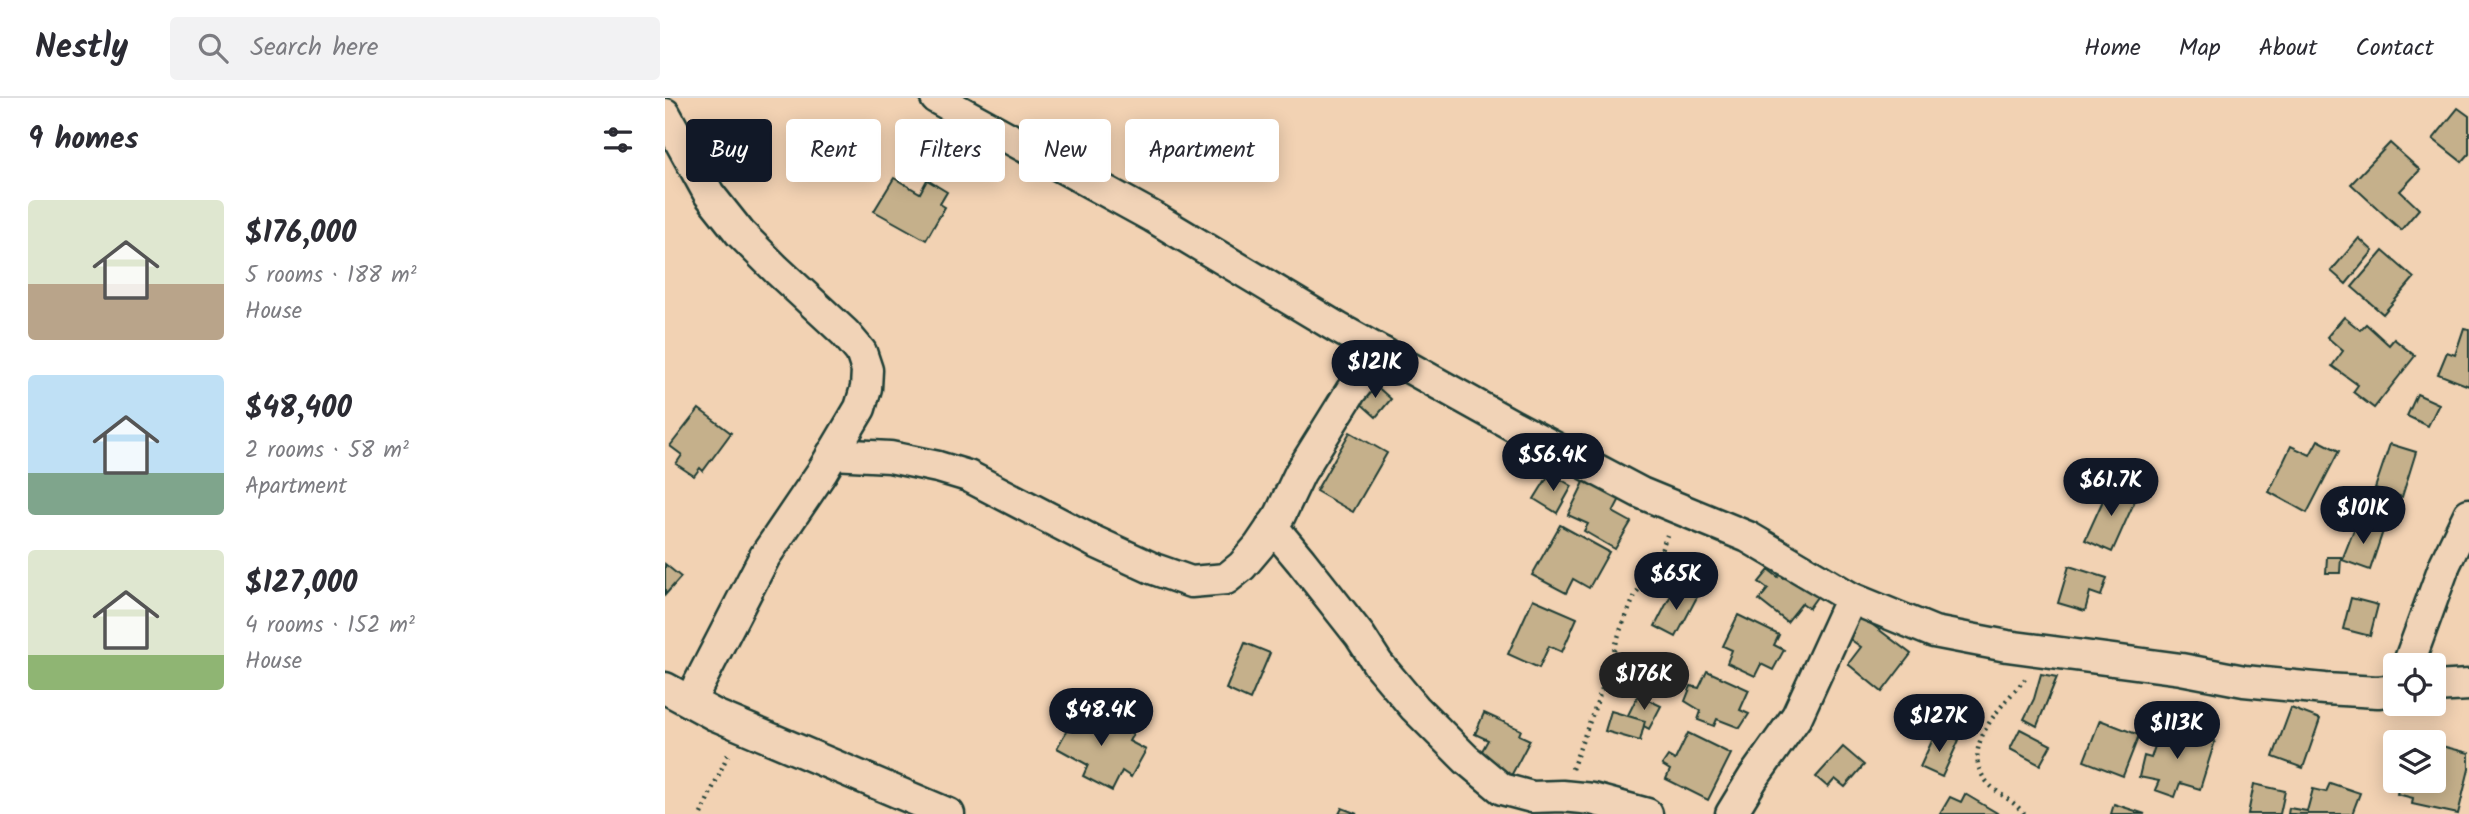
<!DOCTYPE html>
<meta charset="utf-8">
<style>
:root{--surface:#fff;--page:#f2f2f3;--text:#2b2b33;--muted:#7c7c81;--line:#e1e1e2;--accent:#111827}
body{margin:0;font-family:Kalam,sans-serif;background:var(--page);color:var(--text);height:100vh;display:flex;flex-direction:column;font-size:26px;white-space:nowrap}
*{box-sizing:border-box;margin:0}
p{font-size:23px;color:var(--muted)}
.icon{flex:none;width:38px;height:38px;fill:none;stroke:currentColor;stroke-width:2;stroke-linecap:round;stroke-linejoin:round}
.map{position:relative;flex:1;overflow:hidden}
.panel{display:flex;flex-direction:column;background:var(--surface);width:665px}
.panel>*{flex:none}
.banner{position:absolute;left:21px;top:21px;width:665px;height:63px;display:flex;gap:14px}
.buttons{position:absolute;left:1718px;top:555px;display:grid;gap:14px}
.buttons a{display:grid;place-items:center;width:63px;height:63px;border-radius:7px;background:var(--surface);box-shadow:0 4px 18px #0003;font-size:35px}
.price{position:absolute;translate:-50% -60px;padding:0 16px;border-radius:24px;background:var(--accent);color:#fff;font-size:23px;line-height:46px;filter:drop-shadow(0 2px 4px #0008)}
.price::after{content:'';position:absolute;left:50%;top:42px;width:21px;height:16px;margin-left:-10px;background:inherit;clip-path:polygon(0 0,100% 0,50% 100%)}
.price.selected{background:#222;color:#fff}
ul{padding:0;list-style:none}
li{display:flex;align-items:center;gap:21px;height:175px;padding:0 28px}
li span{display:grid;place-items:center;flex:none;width:196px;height:140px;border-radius:7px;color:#555}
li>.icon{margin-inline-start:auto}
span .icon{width:84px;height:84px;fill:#fffc;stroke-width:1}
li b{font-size:30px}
h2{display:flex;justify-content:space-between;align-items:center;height:84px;padding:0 28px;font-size:30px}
.pill{padding:0 24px;border-radius:7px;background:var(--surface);box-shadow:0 4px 18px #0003;font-size:24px;line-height:63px}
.pill.selected{background:var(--accent);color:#fff}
header{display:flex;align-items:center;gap:42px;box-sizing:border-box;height:98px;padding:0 35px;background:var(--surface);border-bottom:2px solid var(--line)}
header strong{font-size:33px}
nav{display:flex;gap:38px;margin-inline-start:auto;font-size:24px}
.search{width:490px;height:63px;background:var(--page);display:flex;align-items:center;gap:18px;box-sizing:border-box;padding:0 24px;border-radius:7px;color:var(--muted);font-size:26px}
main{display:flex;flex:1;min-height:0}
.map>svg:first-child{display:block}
.building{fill:#c5b08b;stroke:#1f3d34;stroke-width:2}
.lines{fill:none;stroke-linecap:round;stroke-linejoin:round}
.minor-casing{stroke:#1f3d34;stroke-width:35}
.path{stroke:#1f3d34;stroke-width:4.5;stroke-dasharray:2 5;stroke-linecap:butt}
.minor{stroke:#f1d3b7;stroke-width:30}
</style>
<header>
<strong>Nestly</strong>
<div class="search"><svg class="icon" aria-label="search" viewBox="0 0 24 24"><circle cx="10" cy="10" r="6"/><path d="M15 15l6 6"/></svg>Search here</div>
<nav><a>Home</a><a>Map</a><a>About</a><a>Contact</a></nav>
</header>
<main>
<section class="panel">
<h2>9 homes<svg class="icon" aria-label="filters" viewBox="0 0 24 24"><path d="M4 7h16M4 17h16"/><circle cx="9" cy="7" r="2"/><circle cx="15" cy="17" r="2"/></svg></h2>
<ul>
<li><span style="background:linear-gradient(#dfe7d0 60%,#b9a48a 0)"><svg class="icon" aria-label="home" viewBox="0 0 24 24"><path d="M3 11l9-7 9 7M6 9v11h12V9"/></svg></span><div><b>$176,000</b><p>5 rooms · 188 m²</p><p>House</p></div></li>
<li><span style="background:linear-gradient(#bfe0f5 70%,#7fa58c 0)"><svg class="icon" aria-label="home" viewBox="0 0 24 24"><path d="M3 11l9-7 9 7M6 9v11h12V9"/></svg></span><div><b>$48,400</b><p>2 rooms · 58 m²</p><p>Apartment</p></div></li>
<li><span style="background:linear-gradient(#dfe7d0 75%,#8fb573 0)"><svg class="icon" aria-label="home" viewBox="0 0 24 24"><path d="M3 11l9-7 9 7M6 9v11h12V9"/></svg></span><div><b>$127,000</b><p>4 rooms · 152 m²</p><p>House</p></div></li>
</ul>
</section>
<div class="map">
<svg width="1804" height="716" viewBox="0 0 1804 716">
<rect width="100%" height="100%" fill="#f2d2b3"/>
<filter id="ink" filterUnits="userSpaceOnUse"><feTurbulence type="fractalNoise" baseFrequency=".0143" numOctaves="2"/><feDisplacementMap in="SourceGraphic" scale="14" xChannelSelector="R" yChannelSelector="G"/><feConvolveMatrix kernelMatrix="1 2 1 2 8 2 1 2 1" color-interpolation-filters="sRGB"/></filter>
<g filter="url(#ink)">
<g class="building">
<polygon points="1793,10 1804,18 1804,56 1797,64 1768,41"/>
<polygon points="1725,45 1755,72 1735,93 1754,111 1736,132 1686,86"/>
<polygon points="229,80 255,95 262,82 282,94 275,106 280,109 261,142 209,113"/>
<polygon points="1694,140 1708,153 1681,186 1666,173"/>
<polygon points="1718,153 1749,180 1718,216 1687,189"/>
<polygon points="1679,219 1695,232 1701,226 1724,247 1729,241 1750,258 1709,310 1688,294 1693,287 1667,268 1678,253 1662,239"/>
<polygon points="1799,230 1804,231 1804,288 1773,276 1782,254 1790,257"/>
<polygon points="709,286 726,301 711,319 694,304"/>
<polygon points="1752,296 1774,306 1763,328 1742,318"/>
<polygon points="34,311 66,335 38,373 35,370 29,378 11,366 17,357 5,348"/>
<polygon points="685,334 722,355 688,414 651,393"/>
<polygon points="1653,342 1674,353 1642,415 1604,394 1626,348 1645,357"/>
<polygon points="1725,346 1751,354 1737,399 1710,390"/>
<polygon points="885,375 907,388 892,415 869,401"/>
<polygon points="921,380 957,397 948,414 966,424 950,451 919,433 923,426 903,417"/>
<polygon points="1445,387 1472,398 1447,454 1420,442"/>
<polygon points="1692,424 1718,433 1705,472 1677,462"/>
<polygon points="895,427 944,454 924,490 908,481 901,495 867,477"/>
<polygon points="1662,459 1676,459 1675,475 1661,475"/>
<polygon points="0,466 16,479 0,497"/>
<polygon points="1404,468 1442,480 1436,498 1425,494 1420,513 1393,505"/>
<polygon points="1104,472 1113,479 1114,477 1119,480 1124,474 1154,496 1144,510 1137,505 1122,524 1094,502 1103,491 1094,484"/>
<polygon points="1010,489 1032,499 1011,539 990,528"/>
<polygon points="1686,500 1713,507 1705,538 1678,531"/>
<polygon points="868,501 912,520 897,554 884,548 874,570 843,556"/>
<polygon points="1073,517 1114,537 1109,547 1119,552 1108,572 1096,566 1090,578 1062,565 1067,552 1058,548"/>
<polygon points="1196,518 1246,556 1217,594 1183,566 1196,549 1182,539"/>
<polygon points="580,545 605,555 585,602 561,591"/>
<polygon points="1042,573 1084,592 1075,612 1084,616 1075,630 1052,621 1049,628 1033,622 1036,613 1020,603 1026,588 1034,590"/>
<polygon points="1376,576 1392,579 1372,628 1359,621 1369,601"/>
<polygon points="973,597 996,608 984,631 962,619"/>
<polygon points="416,607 468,636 464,643 481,652 466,679 457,673 447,693 418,678 423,667 392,650"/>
<polygon points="1626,610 1655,621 1638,670 1608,659"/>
<polygon points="946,613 980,623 975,643 940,633"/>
<polygon points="819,615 856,632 854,637 865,642 846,678 813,660 823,642 810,636"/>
<polygon points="1435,622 1474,637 1458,678 1419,663"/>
<polygon points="1497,627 1550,643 1535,691 1515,685 1510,699 1490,692 1494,683 1474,679 1479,658 1486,660"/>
<polygon points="1355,631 1386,647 1375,667 1345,651"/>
<polygon points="1272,632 1294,642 1277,679 1255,669"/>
<polygon points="1023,635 1066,656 1043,702 1001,681 1005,672 997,667 1003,658 1010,662"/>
<polygon points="1769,646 1804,655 1804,671 1793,716 1747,706 1748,700 1732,696 1735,682 1769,682"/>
<polygon points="1178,649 1199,667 1180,689 1170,681 1163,689 1151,679"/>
<polygon points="1665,685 1695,695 1687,716 1623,716 1624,710 1642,713 1648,691 1661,694"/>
<polygon points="1589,686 1620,693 1615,716 1583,716"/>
<polygon points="1300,696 1332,715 1331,716 1275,716 1285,699 1296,704"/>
<polygon points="1449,706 1480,716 1446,716"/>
<polygon points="677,710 692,716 674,716"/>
</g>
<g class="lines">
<defs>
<g id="minor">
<polyline points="271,0 488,119 673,230 849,328 976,395 1083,439 1186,500 1269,534 1342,548 1516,571 1579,583 1660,591 1713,594 1731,592"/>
<polyline points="0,16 44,96 75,135 111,171 180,235 196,254 202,272 201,290 195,310 157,374 100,458 25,603"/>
<polyline points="167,356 225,359 273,369 303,378 428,443 489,471 526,484 561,481 577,468 594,448 615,417 635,375 686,293 718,255"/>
<polyline points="607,428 636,463 695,538 713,566 750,610 801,661 837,691 867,699 897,698 927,701 982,716"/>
<polyline points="1743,567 1780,466 1804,416"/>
<polyline points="1769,589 1804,587"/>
<polyline points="0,590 50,617 284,716"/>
<polyline points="1066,716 1088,680 1132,618 1186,500"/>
</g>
</defs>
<use href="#minor" class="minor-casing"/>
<g class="path">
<polyline points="907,671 938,588 955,533 970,497 994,458 1002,437"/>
<polyline points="36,716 64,654"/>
<path d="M1359 716C1349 702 1333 697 1322 684 1292 649 1339 606 1360 581"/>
</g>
<use href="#minor" class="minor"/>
</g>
</g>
</svg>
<div class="buttons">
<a><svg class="icon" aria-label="locate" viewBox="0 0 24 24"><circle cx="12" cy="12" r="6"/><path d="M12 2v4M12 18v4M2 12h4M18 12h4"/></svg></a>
<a><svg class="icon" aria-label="layers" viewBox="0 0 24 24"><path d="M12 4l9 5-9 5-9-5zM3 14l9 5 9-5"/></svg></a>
</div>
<b class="price" style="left:710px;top:302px">$121K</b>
<b class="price" style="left:888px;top:395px">$56.4K</b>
<b class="price" style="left:1446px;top:420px">$61.7K</b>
<b class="price" style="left:1698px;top:448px">$101K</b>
<b class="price" style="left:1011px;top:514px">$65K</b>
<b class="price selected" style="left:979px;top:614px">$176K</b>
<b class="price" style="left:436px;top:650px">$48.4K</b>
<b class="price" style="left:1274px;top:656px">$127K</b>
<b class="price" style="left:1512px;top:663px">$113K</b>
<div class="banner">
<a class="pill selected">Buy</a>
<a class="pill">Rent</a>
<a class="pill">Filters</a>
<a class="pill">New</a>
<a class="pill">Apartment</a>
</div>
</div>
</main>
